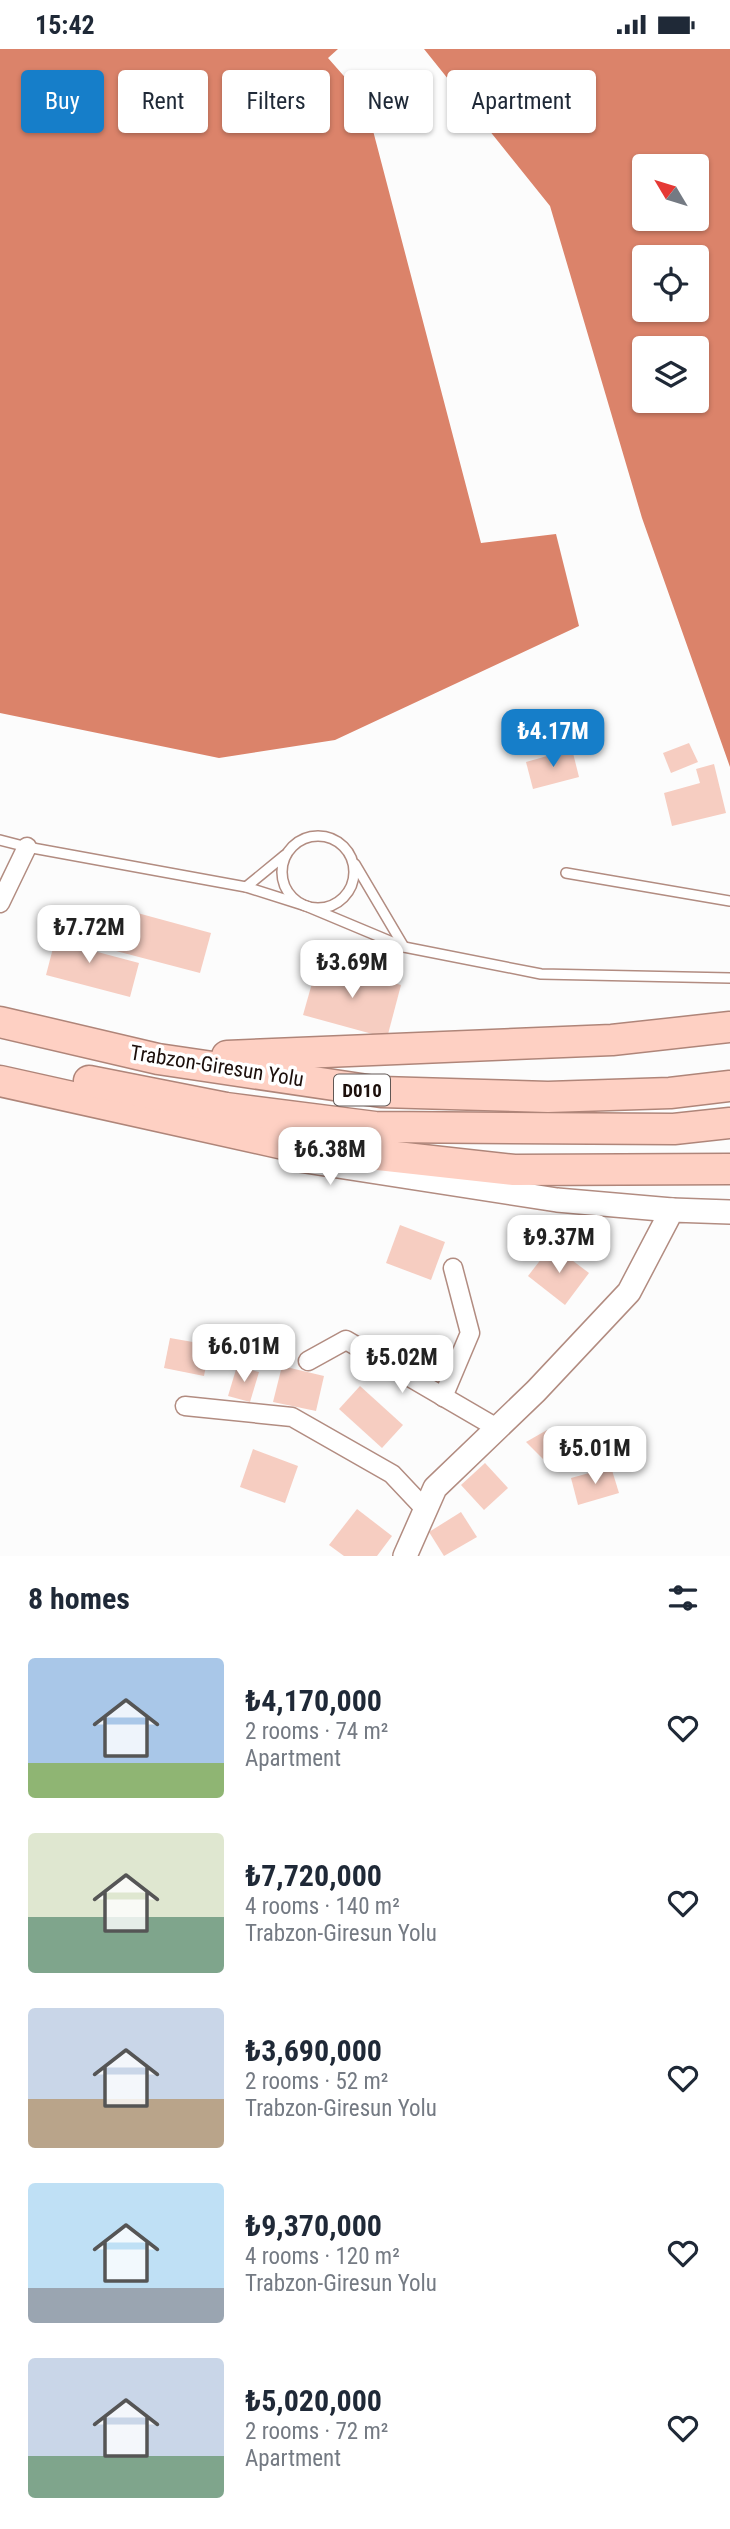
<!DOCTYPE html>
<meta charset="utf-8">
<style>
:root{--surface:#fff;--page:#f6f6f7;--text:#1f2937;--muted:#747a83;--accent:#167ec9}
body{margin:0;font-family:"Roboto Condensed",sans-serif;background:var(--page);color:var(--text);height:100vh;display:flex;flex-direction:column;font-size:26px;white-space:nowrap}
*{box-sizing:border-box;margin:0}
p{font-size:23px;color:var(--muted)}
.icon{flex:none;width:38px;height:38px;fill:none;stroke:currentColor;stroke-width:2;stroke-linecap:round;stroke-linejoin:round}
.map{position:relative;height:1507px;overflow:hidden}
.drawer{display:flex;flex-direction:column;background:var(--surface);flex:1}
.drawer>*{flex:none}
.hud{position:absolute;left:21px;top:21px;width:690px;height:63px;display:flex;gap:14px}
.needle{width:46px;rotate:308deg}
.tools{position:absolute;left:632px;top:105px;display:grid;gap:14px}
.tools a{display:grid;place-items:center;width:77px;height:77px;border-radius:7px;background:var(--surface);box-shadow:0 2px 5px #0004;font-size:35px}
.price{position:absolute;translate:-50% -60px;padding:0 16px;border-radius:14px;background:#fff;color:#222;font-size:23px;line-height:46px;filter:drop-shadow(0 2px 4px #0008)}
.price::after{content:'';position:absolute;left:50%;top:42px;width:21px;height:16px;margin-left:-10px;background:inherit;clip-path:polygon(0 0,100% 0,50% 100%)}
.price.current{background:var(--accent);color:#fff}
ul{padding:0;list-style:none}
li{display:flex;align-items:center;gap:21px;height:175px;padding:0 28px}
li span{display:grid;place-items:center;flex:none;width:196px;height:140px;border-radius:7px;color:#555}
li>.icon{margin-inline-start:auto}
span .icon{width:84px;height:84px;fill:#fffc;stroke-width:1}
li b{font-size:30px}
h2{display:flex;justify-content:space-between;align-items:center;height:84px;padding:0 28px;font-size:30px}
.chip{padding:0 24px;border-radius:7px;background:var(--surface);box-shadow:0 2px 5px #0004;font-size:24px;line-height:63px}
.chip.current{background:var(--accent);color:#fff}
.status{display:flex;justify-content:space-between;align-items:center;height:49px;padding:0 35px;background:var(--surface);direction:ltr}
.status svg{height:19px;fill:currentColor}
.map>svg:first-child{display:block}
.water{fill:#db836a;fill-rule:evenodd}
.building{fill:#f6cdc1}
.lines{fill:none;stroke-linecap:round;stroke-linejoin:round}
.service-casing{stroke:#b28c81;stroke-width:12}
.minor-casing{stroke:#b28c81;stroke-width:21}
.tertiary-casing{stroke:#b28c81;stroke-width:26}
.trunk-casing{stroke:#af8579;stroke-width:33}
.service{stroke:#fff;stroke-width:9}
.minor{stroke:#fff;stroke-width:18}
.tertiary{stroke:#fff;stroke-width:23}
.trunk{stroke:#fed0c3;stroke-width:30}
.labels{text-anchor:middle;dominant-baseline:central;stroke-width:7;stroke-linejoin:round;paint-order:stroke}
.shield{fill:#fff;stroke:#605754;stroke-width:2}
.shield-label{font-size:19px;font-weight:bold;fill:#1c0f0b}
.street-label{font-size:21px;fill:#1c0f0b;stroke:#fff}
</style>
<div class="status"><b>15:42</b><svg viewBox="0 0 49 12"><path d="M0 12V9h3v3zM5 12V6h3v6zM10 12V3h3v9zM15 12V0h3v12zM26 1h20v11H26zM47 4h2v5h-2z"/></svg></div>
<div class="map">
<svg width="730" height="1507" viewBox="0 0 730 1507">
<rect width="100%" height="100%" fill="#fcfcfc"/>
<g class="water">
<polygon points="0,0 338,0 328,9 365,51 481,494 556,485 579,577 335,691 219,709 0,664"/>
<path d="M424 0H730V718L642 469 550 157ZM644 117H696V170H644ZM644 208H696V261H644ZM644 299H696V352H644Z"/>
</g>
<g class="building">
<polygon points="689,694 698,713 671,724 663,704"/>
<polygon points="572,700 579,728 533,740 526,713"/>
<polygon points="714,715 726,764 672,777 664,744 700,734 696,720"/>
<polygon points="108,856 211,884 200,924 97,897"/>
<polygon points="60,872 80,877 75,897 139,914 130,948 46,926"/>
<polygon points="318,913 401,936 387,989 303,966"/>
<polygon points="400,1176 445,1193 431,1231 386,1214"/>
<polygon points="552,1196 589,1224 565,1256 528,1227"/>
<polygon points="170,1289 210,1296 204,1327 164,1319"/>
<polygon points="237,1317 259,1323 250,1353 228,1347"/>
<polygon points="282,1317 324,1327 316,1362 273,1353"/>
<polygon points="360,1337 403,1376 382,1399 339,1360"/>
<polygon points="547,1381 563,1399 543,1410 526,1393"/>
<polygon points="602,1389 608,1409 580,1417 575,1396"/>
<polygon points="253,1400 298,1417 285,1454 240,1438"/>
<polygon points="485,1414 508,1439 484,1461 461,1436"/>
<polygon points="611,1418 619,1444 578,1456 571,1429"/>
<polygon points="357,1460 392,1487 377,1507 344,1507 329,1496"/>
<polygon points="461,1463 477,1488 444,1507 429,1483"/>
</g>
<g class="lines">
<defs>
<g id="service">
<circle cx="318" cy="823" r="36"/>
<polyline points="0,791 27,798 246,838 306,857 404,898 541,925 730,929"/>
<polyline points="355,815 404,898"/>
<polyline points="566,824 730,852"/>
<polyline points="246,838 285,806"/>
</g>
<g id="minor">
<polyline points="0,854 27,798"/>
<polyline points="308,1312 346,1291 497,1379"/>
<polyline points="443,1348 470,1284 453,1219"/>
<polyline points="185,1357 292,1368 392,1425 425,1460"/>
</g>
<g id="tertiary">
<polyline points="299,1111 557,1151 672,1161"/>
<polyline points="405,1507 435,1439 536,1342 629,1243 672,1161 730,1163"/>
</g>
<g id="trunk">
<polyline points="0,973 158,1010 381,1043 548,1048 670,1044 730,1037"/>
<polyline points="227,1007 612,991 730,978"/>
<polyline points="0,1032 288,1096 514,1121 730,1120"/>
<polyline points="89,1032 226,1059 375,1078 674,1080 730,1074"/>
</g>
</defs>
<use href="#service" class="service-casing"/>
<use href="#minor" class="minor-casing"/>
<use href="#tertiary" class="tertiary-casing"/>
<use href="#trunk" class="trunk-casing"/>
<use href="#service" class="service"/>
<use href="#minor" class="minor"/>
<use href="#tertiary" class="tertiary"/>
<use href="#trunk" class="trunk"/>
</g>
<g class="labels">
<rect class="shield" x="334" y="1025.5" width="56" height="31" rx="5"/>
<g class="shield-label">
<text x="362" y="1041">D010</text>
</g>
<g class="street-label">
<text transform="translate(217 1017) rotate(9)">Trabzon-Giresun Yolu</text>
</g>
</g>
</svg>
<div class="tools">
<a><svg class="needle" viewBox="-14 -14 28 28"><path d="M0-13l5 13h-10z" fill="#e53935"/><path d="M0 13l5-13h-10z" fill="#747a83"/></svg></a>
<a><svg class="icon" aria-label="locate" viewBox="0 0 24 24"><circle cx="12" cy="12" r="6"/><path d="M12 2v4M12 18v4M2 12h4M18 12h4"/></svg></a>
<a><svg class="icon" aria-label="layers" viewBox="0 0 24 24"><path d="M12 4l9 5-9 5-9-5zM3 14l9 5 9-5"/></svg></a>
</div>
<b class="price current" style="left:553px;top:720px">₺4.17M</b>
<b class="price" style="left:89px;top:916px">₺7.72M</b>
<b class="price" style="left:352px;top:951px">₺3.69M</b>
<b class="price" style="left:330px;top:1138px">₺6.38M</b>
<b class="price" style="left:559px;top:1226px">₺9.37M</b>
<b class="price" style="left:244px;top:1335px">₺6.01M</b>
<b class="price" style="left:402px;top:1346px">₺5.02M</b>
<b class="price" style="left:595px;top:1437px">₺5.01M</b>
<div class="hud">
<a class="chip current">Buy</a>
<a class="chip">Rent</a>
<a class="chip">Filters</a>
<a class="chip">New</a>
<a class="chip">Apartment</a>
</div>
</div>
<section class="drawer">
<h2>8 homes<svg class="icon" aria-label="filters" viewBox="0 0 24 24"><path d="M4 7h16M4 17h16"/><circle cx="9" cy="7" r="2"/><circle cx="15" cy="17" r="2"/></svg></h2>
<ul>
<li><span style="background:linear-gradient(#a9c7e8 75%,#8fb573 0)"><svg class="icon" aria-label="home" viewBox="0 0 24 24"><path d="M3 11l9-7 9 7M6 9v11h12V9"/></svg></span><div><b>₺4,170,000</b><p>2 rooms · 74 m²</p><p>Apartment</p></div><svg class="icon" aria-label="heart" viewBox="0 0 24 24"><path d="M12 20l-8-8c-3-5 5-10 8-4 3-6 11-1 8 4z"/></svg></li>
<li><span style="background:linear-gradient(#dfe7d0 60%,#7fa58c 0)"><svg class="icon" aria-label="home" viewBox="0 0 24 24"><path d="M3 11l9-7 9 7M6 9v11h12V9"/></svg></span><div><b>₺7,720,000</b><p>4 rooms · 140 m²</p><p>Trabzon-Giresun Yolu</p></div><svg class="icon" aria-label="heart" viewBox="0 0 24 24"><path d="M12 20l-8-8c-3-5 5-10 8-4 3-6 11-1 8 4z"/></svg></li>
<li><span style="background:linear-gradient(#c9d6e8 65%,#b9a48a 0)"><svg class="icon" aria-label="home" viewBox="0 0 24 24"><path d="M3 11l9-7 9 7M6 9v11h12V9"/></svg></span><div><b>₺3,690,000</b><p>2 rooms · 52 m²</p><p>Trabzon-Giresun Yolu</p></div><svg class="icon" aria-label="heart" viewBox="0 0 24 24"><path d="M12 20l-8-8c-3-5 5-10 8-4 3-6 11-1 8 4z"/></svg></li>
<li><span style="background:linear-gradient(#bfe0f5 75%,#9aa5b1 0)"><svg class="icon" aria-label="home" viewBox="0 0 24 24"><path d="M3 11l9-7 9 7M6 9v11h12V9"/></svg></span><div><b>₺9,370,000</b><p>4 rooms · 120 m²</p><p>Trabzon-Giresun Yolu</p></div><svg class="icon" aria-label="heart" viewBox="0 0 24 24"><path d="M12 20l-8-8c-3-5 5-10 8-4 3-6 11-1 8 4z"/></svg></li>
<li><span style="background:linear-gradient(#c9d6e8 70%,#7fa58c 0)"><svg class="icon" aria-label="home" viewBox="0 0 24 24"><path d="M3 11l9-7 9 7M6 9v11h12V9"/></svg></span><div><b>₺5,020,000</b><p>2 rooms · 72 m²</p><p>Apartment</p></div><svg class="icon" aria-label="heart" viewBox="0 0 24 24"><path d="M12 20l-8-8c-3-5 5-10 8-4 3-6 11-1 8 4z"/></svg></li>
</ul>
</section>
